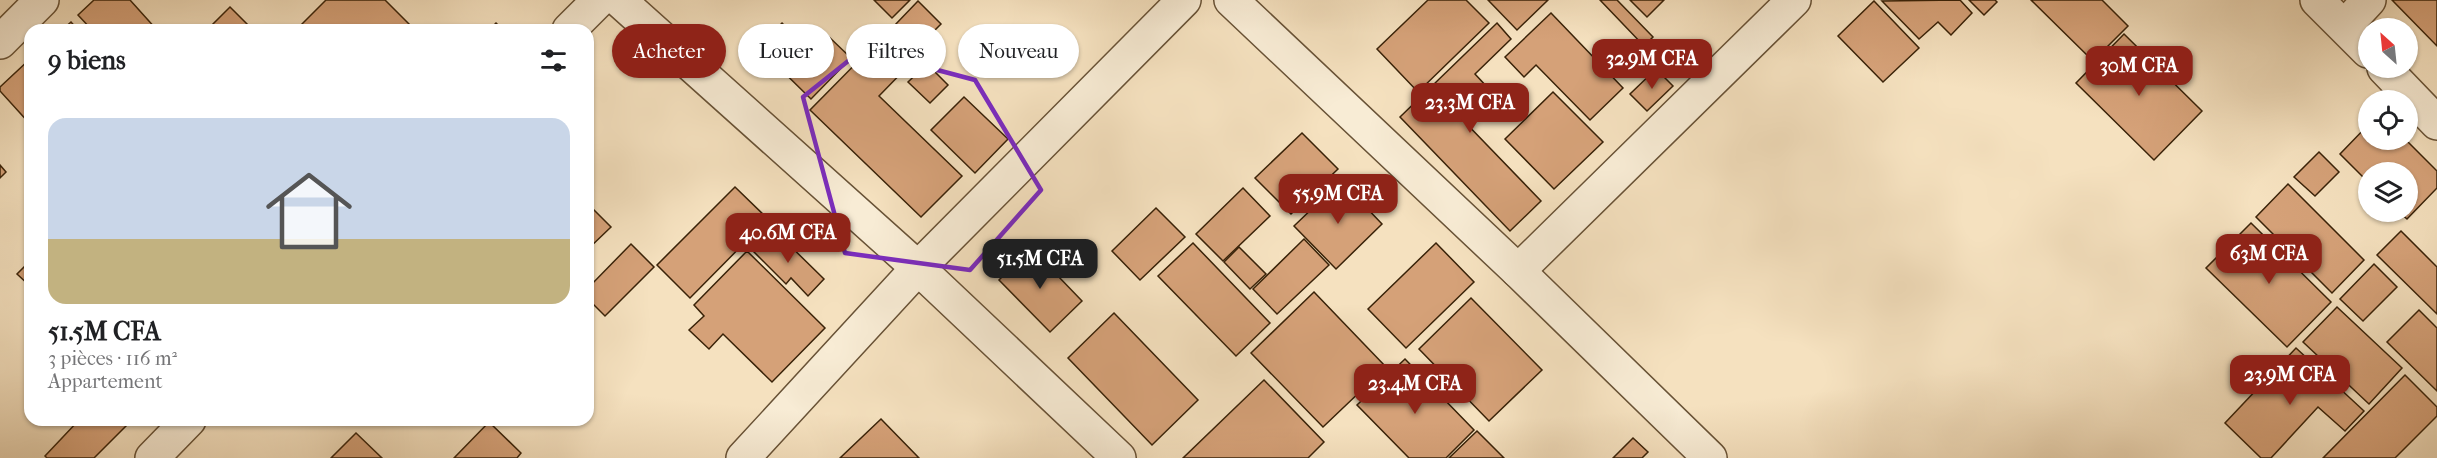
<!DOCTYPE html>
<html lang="fr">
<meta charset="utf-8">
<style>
:root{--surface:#fff;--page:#f2f2f2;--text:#202124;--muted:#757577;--accent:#8f2418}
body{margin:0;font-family:"IM FELL French Canon",serif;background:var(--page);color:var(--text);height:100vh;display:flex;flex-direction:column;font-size:22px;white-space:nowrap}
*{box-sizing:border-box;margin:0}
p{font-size:20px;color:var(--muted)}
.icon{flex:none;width:33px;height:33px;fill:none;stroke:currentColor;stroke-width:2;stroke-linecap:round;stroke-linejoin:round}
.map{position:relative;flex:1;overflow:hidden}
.sheet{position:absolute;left:24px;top:24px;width:570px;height:402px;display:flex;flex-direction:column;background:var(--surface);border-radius:18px;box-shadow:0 2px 4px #0004}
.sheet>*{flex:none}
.hud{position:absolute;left:612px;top:24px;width:570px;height:54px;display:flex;gap:12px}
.needle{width:39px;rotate:333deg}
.tools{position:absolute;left:2358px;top:18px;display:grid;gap:12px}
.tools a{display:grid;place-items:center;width:60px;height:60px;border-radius:50%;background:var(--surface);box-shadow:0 2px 4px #0004;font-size:30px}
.price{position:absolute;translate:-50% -51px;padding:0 14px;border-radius:12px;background:var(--accent);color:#fff;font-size:20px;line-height:39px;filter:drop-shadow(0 2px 3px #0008)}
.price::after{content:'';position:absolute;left:50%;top:36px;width:18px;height:14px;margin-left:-9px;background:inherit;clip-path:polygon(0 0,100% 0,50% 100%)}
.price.current{background:#222;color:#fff}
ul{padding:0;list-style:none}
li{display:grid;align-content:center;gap:12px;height:318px;padding:0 24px}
li span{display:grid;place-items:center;height:186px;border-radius:18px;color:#555}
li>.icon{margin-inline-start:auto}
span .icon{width:108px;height:108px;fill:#fffc;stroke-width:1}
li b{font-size:26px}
h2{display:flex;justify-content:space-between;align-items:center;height:72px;padding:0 24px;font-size:26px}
.pill{padding:0 21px;border-radius:27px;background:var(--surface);box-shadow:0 2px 4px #0004;font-size:21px;line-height:54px}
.pill.current{background:var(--accent);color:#fff}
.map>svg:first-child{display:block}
.building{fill:#d5a178;stroke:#392208;stroke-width:1.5}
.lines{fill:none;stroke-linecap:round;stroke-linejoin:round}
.minor-casing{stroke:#685236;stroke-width:36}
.minor{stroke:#f8ecd5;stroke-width:33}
.marked{fill:none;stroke:#7b2cbf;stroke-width:4.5;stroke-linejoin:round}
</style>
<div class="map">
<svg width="2437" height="458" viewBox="0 0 2437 458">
<rect width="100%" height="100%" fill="#f5e1bf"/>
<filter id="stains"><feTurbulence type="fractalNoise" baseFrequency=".00333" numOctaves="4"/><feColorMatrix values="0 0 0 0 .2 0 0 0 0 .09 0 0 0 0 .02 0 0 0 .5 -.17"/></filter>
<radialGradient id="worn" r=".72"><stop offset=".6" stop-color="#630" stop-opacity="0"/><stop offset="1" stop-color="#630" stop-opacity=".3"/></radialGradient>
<g class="building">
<polygon points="94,0 130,0 157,30 92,30 78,15"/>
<polygon points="326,0 385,0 411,26 407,30 296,30"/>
<polygon points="874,0 910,0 892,18"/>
<polygon points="1428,0 1466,0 1489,23 1418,92 1377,49"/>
<polygon points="1488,0 1548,0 1517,30"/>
<polygon points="1600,0 1617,0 1653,37 1644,46"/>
<polygon points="1630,0 1664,0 1647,17"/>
<polygon points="1960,0 1972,13 1951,35 1938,22 1919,39 1882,1"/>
<polygon points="1969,0 1995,0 1997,2 1984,15"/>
<polygon points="2031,0 2102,0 2128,26 2093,61"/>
<polygon points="2392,0 2437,0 2437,46"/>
<polygon points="918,1 941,24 916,49 894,26"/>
<polygon points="1874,1 1919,48 1883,82 1838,36"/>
<polygon points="230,7 253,30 218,30 212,25"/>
<polygon points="1551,13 1623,88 1590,120 1536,65 1524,77 1505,57"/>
<polygon points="71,22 78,30 62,30"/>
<polygon points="496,23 503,30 489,30"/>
<polygon points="782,23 810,52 827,35 851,58 811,99 758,47"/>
<polygon points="1497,23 1511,39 1475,74 1488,88 1459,116 1541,201 1510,231 1400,117"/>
<polygon points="886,33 914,60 879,96 962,176 921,217 810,110"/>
<polygon points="2124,34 2202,111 2154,160 2076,83"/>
<polygon points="30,59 30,124 0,91 0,87"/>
<polygon points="927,64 948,85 930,103 908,82"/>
<polygon points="1656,69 1673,86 1647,111 1630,94"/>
<polygon points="1553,92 1603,142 1554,189 1505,139"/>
<polygon points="964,97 1008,139 975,173 931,130"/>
<polygon points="2368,125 2368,140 2406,140 2437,171 2437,188 2407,219 2399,212 2408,212 2408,172 2368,172 2368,182 2340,154"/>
<polygon points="1302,133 1338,169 1291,214 1255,178"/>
<polygon points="2319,152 2339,172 2315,196 2294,177"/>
<polygon points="0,165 6,172 0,178"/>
<polygon points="1341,181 1382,224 1336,269 1294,226"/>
<polygon points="2288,184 2364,260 2332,293 2256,217"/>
<polygon points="735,187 768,219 690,298 657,265"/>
<polygon points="1243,188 1270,216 1223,261 1196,234"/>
<polygon points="588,204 611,227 588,249"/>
<polygon points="1156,208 1185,237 1140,280 1112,251"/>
<polygon points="2251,223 2331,302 2287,347 2206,268"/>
<polygon points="775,231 824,279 808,296 791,278 786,284 754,252"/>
<polygon points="2401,231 2437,267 2437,314 2377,255"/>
<polygon points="1304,239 1329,265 1277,314 1253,289"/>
<polygon points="1193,243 1270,323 1236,356 1158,276"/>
<polygon points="1436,243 1474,282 1406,348 1368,309"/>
<polygon points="631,244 654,267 605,316 588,299 588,288"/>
<polygon points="1239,247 1266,274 1250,289 1224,262"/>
<polygon points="1031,248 1082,301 1050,332 999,280"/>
<polygon points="747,251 825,328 772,382 723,334 709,349 689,330 704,316 694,305"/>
<polygon points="30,261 30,286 17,274"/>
<polygon points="2374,264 2397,287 2363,321 2340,299"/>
<polygon points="1314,292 1386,367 1323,427 1251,353"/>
<polygon points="1471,298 1542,370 1489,421 1419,349"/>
<polygon points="2337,307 2402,368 2369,404 2303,342"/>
<polygon points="2419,310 2437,328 2437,391 2387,342"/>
<polygon points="1114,313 1198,400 1152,445 1068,358"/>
<polygon points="2296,348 2364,411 2345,431 2318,407 2271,458 2261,458 2225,423"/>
<polygon points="1405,359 1474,430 1446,458 1409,458 1357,405"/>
<polygon points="2405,375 2437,407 2437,416 2395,458 2323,458"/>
<polygon points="1264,380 1324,442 1308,458 1183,458"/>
<polygon points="881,419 919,458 840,458"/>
<polygon points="79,420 124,420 128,424 94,458 47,458 45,456"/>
<polygon points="489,422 521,453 517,458 454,458"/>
<polygon points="1477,431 1504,458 1449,458"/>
<polygon points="356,433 382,458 331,458"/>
<polygon points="1633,438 1648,452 1642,458 1613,458"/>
</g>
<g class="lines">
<defs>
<g id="minor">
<polyline points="619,0 918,268 1119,458"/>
<polyline points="1231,0 1518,271 1710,458"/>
<polyline points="2317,0 2368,51"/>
<polyline points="2345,26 2369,0"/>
<polyline points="569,30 599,0"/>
<polyline points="0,42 42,0"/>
<polyline points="2384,68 2437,123"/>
<polyline points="1518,271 1794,0"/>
<polyline points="152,458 189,420"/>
<polyline points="743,458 918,268 1184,0"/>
</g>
</defs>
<use href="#minor" class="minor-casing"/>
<use href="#minor" class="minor"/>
</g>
<path class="marked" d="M862 50 975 80 1041 190 970 270 845 253 803 97Z"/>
<rect width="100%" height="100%" filter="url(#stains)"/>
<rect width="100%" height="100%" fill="url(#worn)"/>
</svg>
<div class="tools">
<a><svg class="needle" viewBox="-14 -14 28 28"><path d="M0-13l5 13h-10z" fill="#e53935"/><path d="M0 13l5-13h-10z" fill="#757577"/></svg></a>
<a><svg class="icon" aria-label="locate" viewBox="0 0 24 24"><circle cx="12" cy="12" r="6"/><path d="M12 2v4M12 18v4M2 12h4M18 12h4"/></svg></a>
<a><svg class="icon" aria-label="layers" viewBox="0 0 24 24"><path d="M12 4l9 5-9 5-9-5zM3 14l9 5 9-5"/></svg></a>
</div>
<b class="price" style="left:1652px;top:90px">32.9M CFA</b>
<b class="price" style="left:2139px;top:97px">30M CFA</b>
<b class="price" style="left:1470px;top:134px">23.3M CFA</b>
<b class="price" style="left:1338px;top:225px">55.9M CFA</b>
<b class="price" style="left:788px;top:264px">40.6M CFA</b>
<b class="price" style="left:2269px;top:285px">63M CFA</b>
<b class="price current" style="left:1040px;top:290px">51.5M CFA</b>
<b class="price" style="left:2290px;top:406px">23.9M CFA</b>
<b class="price" style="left:1415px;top:415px">23.4M CFA</b>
<div class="hud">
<a class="pill current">Acheter</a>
<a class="pill">Louer</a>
<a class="pill">Filtres</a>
<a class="pill">Nouveau</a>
</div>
<section class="sheet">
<h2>9 biens<svg class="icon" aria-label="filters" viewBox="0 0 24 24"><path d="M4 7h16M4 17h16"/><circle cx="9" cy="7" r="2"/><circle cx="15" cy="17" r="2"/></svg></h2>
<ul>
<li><span style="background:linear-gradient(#c9d6e8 65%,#c2b280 0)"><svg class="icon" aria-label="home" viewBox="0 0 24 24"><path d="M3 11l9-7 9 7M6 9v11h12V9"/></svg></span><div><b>51.5M CFA</b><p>3 pièces · 116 m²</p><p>Appartement</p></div></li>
</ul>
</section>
</div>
